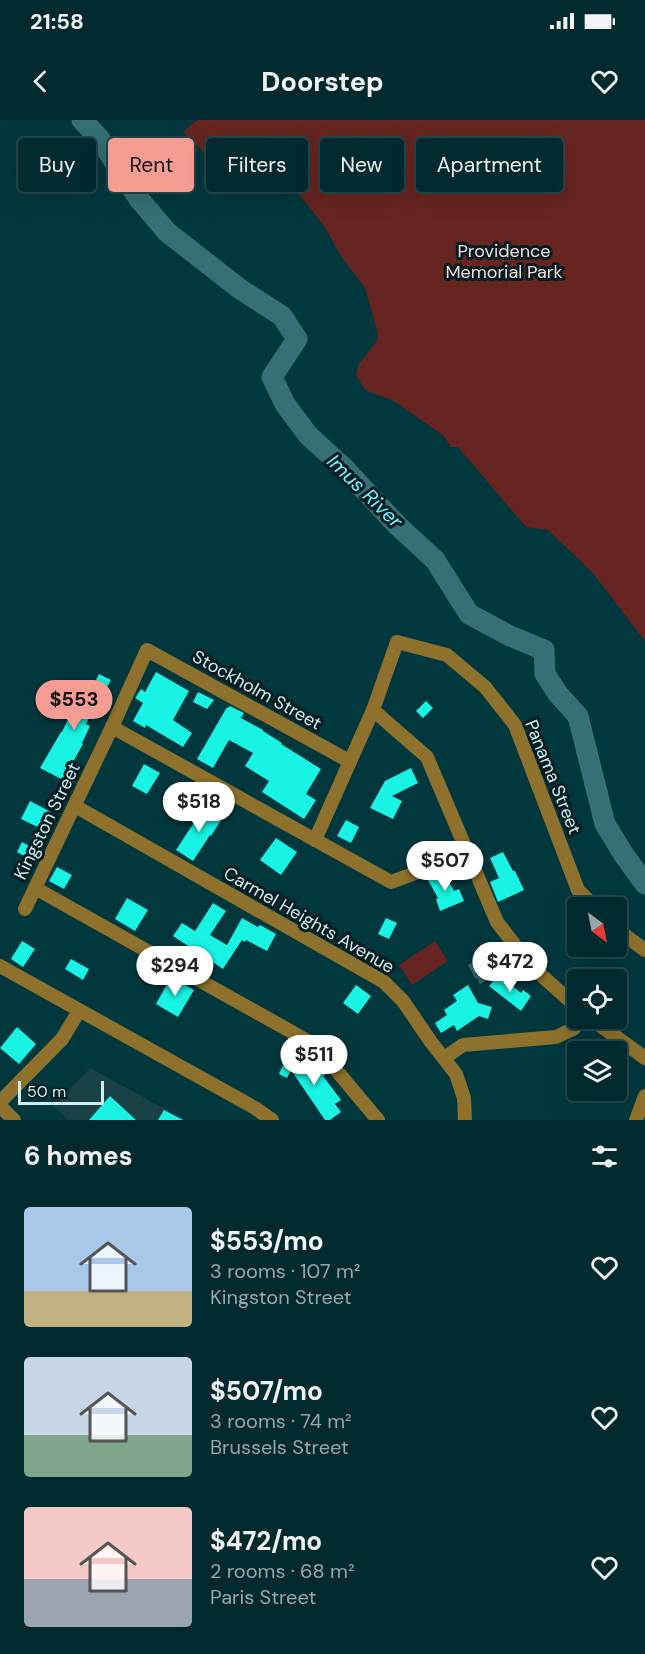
<!DOCTYPE html>
<meta charset="utf-8">
<style>
:root{--surface:#012a2e;--page:#0b3236;--text:#f1f3f6;--muted:#96a7aa;--line:#23464a;--accent:#f59c93}
body{margin:0;font-family:"DM Sans",sans-serif;background:var(--page);color:var(--text);height:100vh;display:flex;flex-direction:column;font-size:22px;white-space:nowrap}
*{box-sizing:border-box;margin:0}
p{font-size:20px;color:var(--muted)}
.icon{flex:none;width:33px;height:33px;fill:none;stroke:currentColor;stroke-width:2;stroke-linecap:round;stroke-linejoin:round}
.map{position:relative;height:1000px;overflow:hidden}
.panel{display:flex;flex-direction:column;background:var(--surface);flex:1}
.panel>*{flex:none}
.banner{position:absolute;left:18px;top:18px;width:609px;height:54px;display:flex;gap:12px}
.needle{width:39px;rotate:148deg}
.fabs{position:absolute;left:567px;top:777px;display:grid;gap:12px}
.fabs a{display:grid;place-items:center;width:60px;height:60px;border-radius:6px;background:var(--surface);box-shadow:0 6px 24px #0002,0 0 0 2px var(--line);font-size:30px}
.scale{position:absolute;left:18px;bottom:15px;width:86px;box-sizing:border-box;padding-left:6px;border:3px solid #d0eff3;border-top:0;font-size:16px;line-height:21px;white-space:nowrap;color:#d0eff3;-webkit-text-stroke:4px #031d20;paint-order:stroke}
.price{position:absolute;translate:-50% -51px;padding:0 14px;border-radius:21px;background:#fff;color:#222;font-size:20px;line-height:39px;filter:drop-shadow(0 2px 3px #0008)}
.price::after{content:'';position:absolute;left:50%;top:36px;width:18px;height:14px;margin-left:-9px;background:inherit;clip-path:polygon(0 0,100% 0,50% 100%)}
.price.on{background:var(--accent);color:#111}
ul{padding:0;list-style:none}
li{display:flex;align-items:center;gap:18px;height:150px;padding:0 24px}
li span{display:grid;place-items:center;flex:none;width:168px;height:120px;border-radius:6px;color:#555}
li>.icon{margin-inline-start:auto}
span .icon{width:72px;height:72px;fill:#fffc;stroke-width:1}
li b{font-size:26px}
h2{display:flex;justify-content:space-between;align-items:center;height:72px;padding:0 24px;font-size:26px}
.chip{padding:0 21px;border-radius:6px;background:var(--surface);box-shadow:0 6px 24px #0002,0 0 0 2px var(--line);font-size:21px;line-height:54px}
.chip.on{background:var(--accent);color:#111}
.status{display:flex;justify-content:space-between;align-items:center;height:42px;padding:0 30px;background:var(--surface);direction:ltr}
.status svg{height:16px;fill:currentColor}
header{display:flex;justify-content:space-between;align-items:center;height:78px;padding:0 24px;background:var(--surface);font-size:27px;font-weight:700}
.map>svg:first-child{display:block}
.built{fill:#194246}
.green{fill:#662521}
.water{fill:#376f76}
.lines{fill:none;stroke-linecap:round;stroke-linejoin:round}
.river{stroke:#376f76;stroke-width:21}
.building{fill:#18f3e3}
.minor{stroke:#8e712c;stroke-width:14}
.labels{text-anchor:middle;dominant-baseline:central;stroke-width:6;stroke-linejoin:round;paint-order:stroke}
.park-label{font-size:18px;fill:#fbdbd7;stroke:#031d20}
.street-label{font-size:18px;fill:#d0eff3;stroke:#031d20}
.water-label{font-size:20px;font-style:italic;fill:#79eefd;stroke:#031d20}
</style>
<div class="status"><b>21:58</b><svg viewBox="0 0 49 12"><path d="M0 12V9h3v3zM5 12V6h3v6zM10 12V3h3v9zM15 12V0h3v12zM26 1h20v11H26zM47 4h2v5h-2z"/></svg></div>
<header><svg class="icon" aria-label="back" viewBox="0 0 24 24"><path d="M15 5l-7 7 7 7"/></svg>Doorstep<svg class="icon" aria-label="heart" viewBox="0 0 24 24"><path d="M12 20l-8-8c-3-5 5-10 8-4 3-6 11-1 8 4z"/></svg></header>
<div class="map">
<svg width="645" height="1000" viewBox="0 0 645 1000">
<rect width="100%" height="100%" fill="#01383e"/>
<polygon class="built" points="90,948 185,1000 68,1000 54,986"/>
<g class="green">
<polygon points="197,0 645,0 645,521 592,452 548,410 526,407 458,327 451,327 444,316 394,281 367,271 362,265 356,254 359,244 377,221 378,214 365,168 341,136 324,106 302,78 284,62 260,48 233,45 220,48 183,12"/>
<polygon points="435,821 448,841 412,865 399,845"/>
</g>
<polygon class="water" points="483,837 495,838 499,845 484,853 488,860 480,864 477,858 475,858 468,845"/>
<g class="lines">
<polyline class="river" points="82,0 99,18 139,79 167,112 240,169 282,196 297,219 272,257 285,284 308,315 344,348 397,405 435,440 469,494 510,516 544,530 545,554 558,574 578,596 605,704 624,735 645,764"/>
</g>
<g class="building">
<polygon points="156,552 189,571 173,600 192,613 183,627 146,605 145,608 133,601 143,583 135,578 136,577 141,569 145,572"/>
<polygon points="99,554 111,560 105,571 102,570 86,604 90,606 82,623 83,624 63,660 40,648 61,612 62,612 76,582 73,580 79,567 90,572"/>
<polygon points="198,572 214,580 207,589 193,582"/>
<polygon points="426,581 433,588 423,598 416,591"/>
<polygon points="230,586 244,593 241,598 263,610 263,611 282,623 281,624 321,649 306,674 316,680 304,699 262,672 269,661 245,646 253,633 229,620 213,648 197,639 227,587 228,588"/>
<polygon points="144,644 160,653 147,674 132,666"/>
<polygon points="411,648 418,663 392,676 402,681 393,699 370,688 385,661"/>
<polygon points="30,681 51,692 42,709 21,699"/>
<polygon points="205,686 223,697 211,716 210,715 193,741 176,730"/>
<polygon points="346,700 359,707 351,723 337,716"/>
<polygon points="276,718 297,732 281,755 260,740"/>
<polygon points="22,722 31,727 26,737 17,732"/>
<polygon points="503,732 513,751 515,751 524,770 498,782 490,762 499,758 490,738"/>
<polygon points="57,747 72,755 64,769 49,761"/>
<polygon points="444,752 454,771 459,769 464,781 440,791 436,779 438,778 428,760"/>
<polygon points="127,778 148,790 135,811 115,799"/>
<polygon points="213,783 226,791 210,815 227,825 242,798 258,807 260,805 276,814 267,831 246,820 245,822 242,820 223,849 173,816 182,803 195,811"/>
<polygon points="386,798 397,803 389,819 378,814"/>
<polygon points="22,821 35,829 23,847 11,839"/>
<polygon points="71,839 89,849 83,860 65,849"/>
<polygon points="498,855 521,873 523,870 531,876 521,891 489,866"/>
<polygon points="171,857 194,870 178,897 156,884"/>
<polygon points="356,865 371,876 358,894 343,883"/>
<polygon points="468,865 478,883 492,887 488,899 479,896 457,911 454,905 441,913 435,903 447,895 444,890 457,881 453,875"/>
<polygon points="17,907 36,924 19,944 0,928"/>
<polygon points="294,934 313,946 318,943 326,954 323,956 341,980 335,984 341,992 330,1000 325,1000 291,950 287,958 279,954 283,945 291,949 287,944"/>
<polygon points="110,976 136,1000 89,1000"/>
<polygon points="164,990 183,1000 158,1000"/>
</g>
<g class="lines">
<g class="minor">
<polyline points="373,590 427,637 497,802 532,847 578,888"/>
<polyline points="112,607 391,762 467,734"/>
<polyline points="75,686 384,862 403,881 431,922 456,954 464,978 465,1000"/>
<polyline points="315,720 373,590 397,522 447,535 485,567 515,605 578,770 596,788"/>
<polyline points="35,768 306,920 321,932 378,1000"/>
<polyline points="25,789 112,607 147,530 349,641"/>
<polyline points="616,807 627,817 645,830"/>
<polyline points="0,846 255,988 272,1000"/>
<polyline points="590,898 645,938"/>
<polyline points="444,938 463,925 556,917 573,909 584,898"/>
<polyline points="0,982 62,919 79,891"/>
<polyline points="0,986 14,1000"/>
<polyline points="636,1000 645,976"/>
</g>
</g>
<g class="labels">
<g class="park-label">
<text x="504" y="131">Providence<tspan x="504" dy="21">Memorial Park</tspan></text>
</g>
<g class="street-label">
<text transform="translate(257 570) rotate(29)">Stockholm Street</text>
<text transform="translate(553 657) rotate(68)">Panama Street</text>
<text transform="translate(47 701) rotate(-64)">Kingston Street</text>
<text transform="translate(309 800) rotate(30)">Carmel Heights Avenue</text>
</g>
<g class="water-label">
<text transform="translate(365 371) rotate(44)">Imus River</text>
</g>
</g>
</svg>
<div class="fabs">
<a><svg class="needle" viewBox="-14 -14 28 28"><path d="M0-13l5 13h-10z" fill="#e53935"/><path d="M0 13l5-13h-10z" fill="#96a7aa"/></svg></a>
<a><svg class="icon" aria-label="locate" viewBox="0 0 24 24"><circle cx="12" cy="12" r="6"/><path d="M12 2v4M12 18v4M2 12h4M18 12h4"/></svg></a>
<a><svg class="icon" aria-label="layers" viewBox="0 0 24 24"><path d="M12 4l9 5-9 5-9-5zM3 14l9 5 9-5"/></svg></a>
</div>
<div class="scale">50 m</div>
<b class="price on" style="left:74px;top:611px">$553</b>
<b class="price" style="left:199px;top:713px">$518</b>
<b class="price" style="left:445px;top:772px">$507</b>
<b class="price" style="left:510px;top:873px">$472</b>
<b class="price" style="left:175px;top:877px">$294</b>
<b class="price" style="left:314px;top:966px">$511</b>
<div class="banner">
<a class="chip">Buy</a>
<a class="chip on">Rent</a>
<a class="chip">Filters</a>
<a class="chip">New</a>
<a class="chip">Apartment</a>
</div>
</div>
<section class="panel">
<h2>6 homes<svg class="icon" aria-label="filters" viewBox="0 0 24 24"><path d="M4 7h16M4 17h16"/><circle cx="9" cy="7" r="2"/><circle cx="15" cy="17" r="2"/></svg></h2>
<ul>
<li><span style="background:linear-gradient(#a9c7e8 70%,#c2b280 0)"><svg class="icon" aria-label="home" viewBox="0 0 24 24"><path d="M3 11l9-7 9 7M6 9v11h12V9"/></svg></span><div><b>$553/mo</b><p>3 rooms · 107 m²</p><p>Kingston Street</p></div><svg class="icon" aria-label="heart" viewBox="0 0 24 24"><path d="M12 20l-8-8c-3-5 5-10 8-4 3-6 11-1 8 4z"/></svg></li>
<li><span style="background:linear-gradient(#c9d6e8 65%,#7fa58c 0)"><svg class="icon" aria-label="home" viewBox="0 0 24 24"><path d="M3 11l9-7 9 7M6 9v11h12V9"/></svg></span><div><b>$507/mo</b><p>3 rooms · 74 m²</p><p>Brussels Street</p></div><svg class="icon" aria-label="heart" viewBox="0 0 24 24"><path d="M12 20l-8-8c-3-5 5-10 8-4 3-6 11-1 8 4z"/></svg></li>
<li><span style="background:linear-gradient(#f6c9c9 60%,#9aa5b1 0)"><svg class="icon" aria-label="home" viewBox="0 0 24 24"><path d="M3 11l9-7 9 7M6 9v11h12V9"/></svg></span><div><b>$472/mo</b><p>2 rooms · 68 m²</p><p>Paris Street</p></div><svg class="icon" aria-label="heart" viewBox="0 0 24 24"><path d="M12 20l-8-8c-3-5 5-10 8-4 3-6 11-1 8 4z"/></svg></li>
</ul>
</section>
